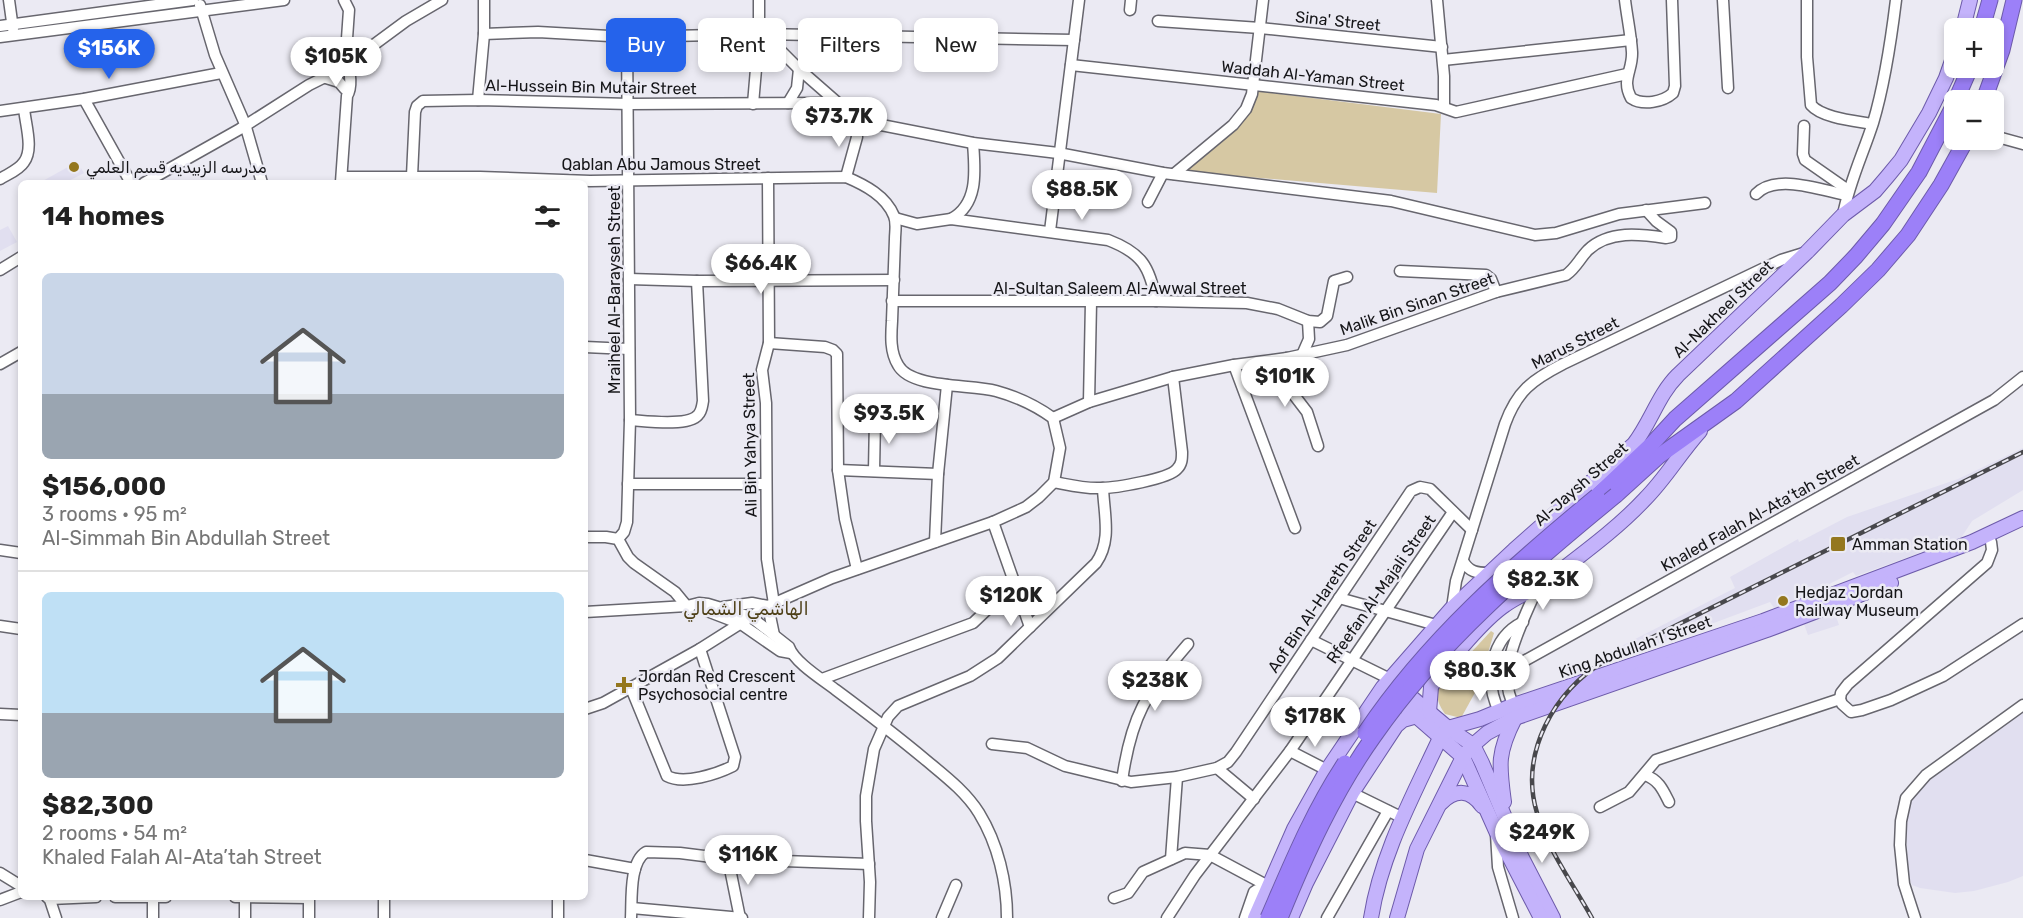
<!DOCTYPE html>
<meta charset="utf-8">
<style>
:root{--surface:#fff;--page:#f2f2f2;--text:#222;--muted:#767676;--line:#e0e0e0;--accent:#2563eb}
body{margin:0;font-family:Rubik,Cairo,sans-serif;background:var(--page);color:var(--text);height:100vh;display:flex;flex-direction:column;font-size:22px;white-space:nowrap}
*{box-sizing:border-box;margin:0}
p{font-size:20px;color:var(--muted)}
.icon{flex:none;width:33px;height:33px;fill:none;stroke:currentColor;stroke-width:2;stroke-linecap:round;stroke-linejoin:round}
.map{position:relative;flex:1;overflow:hidden}
.details{position:absolute;left:18px;top:180px;width:570px;height:720px;display:flex;flex-direction:column;background:var(--surface);border-radius:9px;box-shadow:0 3px 9px #0003}
.details>*{flex:none}
.top-card{position:absolute;left:606px;top:18px;width:570px;height:54px;display:flex;gap:12px}
.fabs{position:absolute;left:1944px;top:18px;display:grid;gap:12px}
.fabs a{display:grid;place-items:center;width:60px;height:60px;border-radius:9px;background:var(--surface);box-shadow:0 3px 9px #0003;font-size:30px}
.price{position:absolute;translate:-50% -51px;padding:0 14px;border-radius:21px;background:#fff;color:#222;font-size:20px;line-height:39px;filter:drop-shadow(0 2px 3px #0008)}
.price::after{content:'';position:absolute;left:50%;top:36px;width:18px;height:14px;margin-left:-9px;background:inherit;clip-path:polygon(0 0,100% 0,50% 100%)}
.price.active{background:var(--accent);color:#fff}
ul{padding:0;list-style:none}
li{display:grid;align-content:center;gap:12px;height:318px;padding:0 24px}
li+li{border-top:2px solid var(--line)}
li span{display:grid;place-items:center;height:186px;border-radius:9px;color:#555}
li>.icon{margin-inline-start:auto}
span .icon{width:108px;height:108px;fill:#fffc;stroke-width:1}
li b{font-size:26px}
h2{display:flex;justify-content:space-between;align-items:center;height:72px;padding:0 24px;font-size:26px}
.tag{padding:0 21px;border-radius:9px;background:var(--surface);box-shadow:0 3px 9px #0003;font-size:21px;line-height:54px}
.tag.active{background:var(--accent);color:#fff}
.map>svg:first-child{display:block}
.built{fill:#e1dff0}
.green{fill:#d6c8a3}
.lines{fill:none;stroke-linecap:round;stroke-linejoin:round}
.minor-casing{stroke:#67666e;stroke-width:13}
.major-casing{stroke:#6d5baa;stroke-width:16}
.highway-casing{stroke:#6d5baa;stroke-width:17}
.minor{stroke:#fff;stroke-width:10}
.major{stroke:#c4b3fb;stroke-width:14}
.highway{stroke:#9c80f8;stroke-width:15}
.rail-casing{stroke:#48484c;stroke-width:4.5}
.rail{stroke:#ebeaf3;stroke-width:2;stroke-dasharray:7;stroke-linecap:butt}
.highway-bridge-casing{stroke:#6d5baa;stroke-width:17;stroke-linecap:butt}
.highway-bridge{stroke:#9c80f8;stroke-width:15}
.poi-dot{fill:#94771e;stroke:#ebeaf3;stroke-width:2}
.labels{text-anchor:middle;dominant-baseline:central;stroke-width:5;stroke-linejoin:round;paint-order:stroke}
.street-label{font-size:16px;fill:#151518;stroke:#ebeaf3}
.poi-label{font-size:16px;fill:#151518;stroke:#ebeaf3;text-anchor:start}
.neighbourhood-label{font-size:18px;fill:#4e4018;stroke:#ebeaf3}
</style>
<div class="map">
<svg width="2023" height="918" viewBox="0 0 2023 918">
<rect width="100%" height="100%" fill="#ebeaf3"/>
<g class="built">
<polygon points="77,162 84,173 65,183 39,183"/>
<polygon points="8,226 17,242 0,251 0,230"/>
<polygon points="2023,448 2023,490 1972,521 1961,538 1856,576 1853,572 1776,611 1770,602 1604,664 1600,657 1735,588 1730,577 1798,539 1799,542 1847,517 1958,479"/>
<polygon points="1835,613 1839,625 1808,635 1804,624"/>
<polygon points="2023,710 2023,876 2008,882 1974,891 1955,893 1920,888 1912,885 1909,877 1905,812 1911,796 1931,775"/>
</g>
<g class="green">
<polygon points="1257,91 1441,114 1437,193 1177,171 1230,132"/>
<path d="M1491 631 1494 633 1477 689 1461 718 1445 714C1439 705 1436 699 1438 688Z"/>
</g>
<g class="lines">
<defs>
<g id="minor">
<polyline points="9,0 13,29"/>
<polyline points="344,0 349,10 345,67"/>
<polyline points="1437,0 1444,76 1444,107"/>
<path d="M1625 0C1627 17 1631 35 1632 52 1633 70 1621 80 1631 98 1643 106 1663 102 1673 93L1675 86 1672 0"/>
<polyline points="1723,0 1728,88"/>
<path d="M1807 0V57L1811 105C1822 118 1856 121 1872 124"/>
<polyline points="200,5 215,55 245,124 262,183"/>
<polyline points="1130,10 1131,0"/>
<polyline points="1158,21 1260,28 1442,47"/>
<polyline points="0,26 193,0"/>
<polyline points="484,34 538,32 627,37 759,34 1074,40"/>
<polyline points="764,34 799,69 855,118 857,137 846,177"/>
<polyline points="0,37 284,0"/>
<polyline points="1443,60 1631,40"/>
<polyline points="1071,65 1436,105 1456,112 1627,74"/>
<polyline points="326,78 339,82 345,89"/>
<polyline points="84,99 131,183"/>
<polyline points="478,100 484,34 484,0"/>
<polyline points="788,103 797,88 799,69"/>
<polyline points="753,104 759,34 759,0"/>
<polyline points="0,111 84,99 221,73"/>
<polyline points="855,118 871,123 973,143 1058,153 1163,173 1391,201 1535,235 1556,233 1619,214 1705,203"/>
<polyline points="1804,126 1803,154 1805,160 1848,190"/>
<polyline points="1994,136 2023,144"/>
<polyline points="1174,174 1233,125 1246,109 1252,94 1263,0"/>
<polyline points="412,176 415,112 417,106 423,101 478,100 629,104 838,103"/>
<path d="M342 177H480L590 181 846 177C865 185 886 196 894 216 897 223 895 232 895 239 894 266 893 294 892 321 891 336 890 352 898 365 911 389 971 384 996 391 1018 397 1035 405 1053 418L1060 448 1054 482 1039 497 1026 507 993 522 832 578 768 606 700 649 603 703 585 709"/>
<polyline points="768,178 769,343 762,370 766,403 767,559 774,604"/>
<path d="M0 179C8 174 19 170 24 162 34 149 25 123 24 108"/>
<path d="M341 182 347 96C352 88 351 71 346 64"/>
<polyline points="144,183 240,129 309,85 341,69 406,21 442,0"/>
<path d="M1756 194C1776 173 1821 190 1846 195"/>
<polyline points="1148,202 1163,173"/>
<path d="M1843 215C1849 183 1863 154 1873 123 1885 83 1891 41 1896 0"/>
<path d="M895 218 917 224 951 219 1108 240C1142 253 1150 267 1156 301"/>
<path d="M951 219C979 204 975 170 973 143"/>
<polyline points="1050,231 1079,0"/>
<polyline points="0,270 21,257"/>
<polyline points="1400,271 1486,275 1491,279 1496,292"/>
<polyline points="629,279 697,281 894,280"/>
<polyline points="892,301 1156,301 1247,303 1278,309 1308,321 1320,322 1327,316 1334,281 1347,277"/>
<polyline points="769,343 825,347 833,350 837,354 838,470 845,519 857,569"/>
<polyline points="585,347 629,349"/>
<polyline points="1302,355 1309,339 1308,321"/>
<polyline points="1287,358 1294,395 1307,412 1318,446"/>
<polyline points="0,364 21,352"/>
<polyline points="1234,365 1295,528"/>
<polyline points="1089,402 1091,302"/>
<path d="M1053 418 1089 402 1173 377 1234 365 1287 358 1347 345 1496 292 1566 275C1576 268 1580 258 1588 250 1609 230 1640 234 1666 238L1671 237V232L1656 221 1646 210"/>
<path d="M630 420C646 421 688 427 698 415 702 411 702 406 703 401L697 281"/>
<polyline points="838,470 938,474"/>
<polyline points="874,471 875,419"/>
<path d="M1054 482C1070 485 1085 489 1101 488 1115 488 1169 479 1177 469 1182 464 1182 459 1182 452L1173 377"/>
<polyline points="628,484 765,484"/>
<polyline points="993,522 1030,627"/>
<polyline points="585,537 606,537 618,539 628,557 634,563 675,592 689,609"/>
<polyline points="618,539 624,532 627,522 630,420 627,37"/>
<polyline points="935,542 938,474 947,385"/>
<polyline points="1991,542 1992,550 1987,563 1848,684 1841,693 1840,699 1842,704 1851,712 1862,710 1891,700 1943,676 2023,624"/>
<polyline points="0,550 21,553"/>
<path d="M1463 561C1469 572 1477 573 1488 573"/>
<polyline points="1339,598 1436,625"/>
<polyline points="723,607 752,603 768,606 774,635"/>
<path d="M1452 608 1456 581 1505 424C1517 391 1532 380 1563 364L1781 260 1807 252"/>
<polyline points="707,611 741,624 780,651 791,653"/>
<path d="M585 612 687 606 699 603 708 604 751 617 789 647C794 662 823 680 836 690 867 713 897 736 927 761 945 776 966 792 979 813 998 844 1007 882 1007 918"/>
<polyline points="0,626 21,629"/>
<polyline points="1311,640 1390,679"/>
<polyline points="822,679 973,623 1014,584"/>
<polyline points="1491,683 1508,670 1994,400 2023,377"/>
<path d="M631 688 667 776C684 785 717 774 733 766L735 757 700 649"/>
<path d="M1514 705C1494 672 1524 620 1537 588"/>
<path d="M1499 711C1484 681 1490 638 1523 622"/>
<polyline points="0,714 21,715"/>
<polyline points="992,744 1027,748 1065,766 1131,782 1177,777 1217,768 1228,762 1236,752 1411,491 1420,487 1430,489 1472,530"/>
<polyline points="1290,751 1327,770"/>
<polyline points="1217,768 1254,799"/>
<path d="M1645 775C1659 780 1663 790 1669 802"/>
<path d="M1122 781C1131 716 1146 693 1188 644"/>
<polyline points="1352,793 1403,818"/>
<polyline points="1600,807 1629,792 1656,760 1840,699"/>
<polyline points="1496,834 1498,867 1513,918"/>
<polyline points="728,859 740,918"/>
<polyline points="1171,859 1177,777"/>
<polyline points="585,860 635,869"/>
<polyline points="0,873 21,886"/>
<polyline points="47,897 50,899 96,897"/>
<polyline points="49,897 56,918"/>
<polyline points="115,897 166,897"/>
<polyline points="153,897 153,918"/>
<polyline points="235,897 309,898"/>
<polyline points="558,897 558,918"/>
<polyline points="1114,898 1128,893 1143,872 1185,853 1210,855 1268,886"/>
<polyline points="0,900 21,892"/>
<polyline points="632,908 742,918"/>
<polyline points="245,918 245,897"/>
<polyline points="309,918 309,897"/>
<polyline points="384,918 384,897"/>
<path d="M631 918C632 900 629 862 646 852L680 853 728 859 869 864"/>
<path d="M869 918 870 882 866 821V796L874 749 888 717 898 706 970 676 998 658 1096 563C1112 540 1104 515 1103 488"/>
<polyline points="942,918 956,885"/>
<polyline points="1167,918 1195,875 1290,751 1453,512"/>
<polyline points="1245,918 1254,892 1257,890 1266,890"/>
<polyline points="1327,918 1388,811"/>
<polyline points="1915,918 1904,884 1900,845 1901,821 1906,798 1926,775 2023,705"/>
</g>
<g id="major">
<polyline points="1963,28 1970,0"/>
<polyline points="1398,686 1448,728 1473,745 1482,763 1522,858 1553,918"/>
<polyline points="1392,695 1463,757 1496,831 1541,918"/>
<path d="M1429 712 1431 687 1434 682C1449 661 1484 619 1505 605 1519 595 1536 589 1550 579 1582 554 1617 529 1645 499 1666 478 1680 453 1700 431"/>
<path d="M1504 802C1499 765 1497 753 1515 718"/>
<path d="M1441 803C1455 789 1470 789 1482 806"/>
<path d="M1255 918 1294 829 1327 770 1383 687 1452 608 1514 550 1634 444C1651 422 1658 395 1678 375L1807 252 1843 215 1875 191 1887 177 1901 160 1929 113 1946 78 1954 55"/>
<polyline points="1291,918 1306,883 1352,793 1396,726 1403,720 1417,716"/>
<path d="M1371 918C1381 854 1413 796 1440 738L1448 728 1480 719 1514 705 1763 621 1972 542 2023 518"/>
<polyline points="1397,918 1417,849 1463,757 1473,745 1487,733 1515,718 1767,630 1891,583"/>
</g>
<g id="highway">
<polyline points="1982,28 1990,0"/>
<polyline points="1956,100 1970,68"/>
<polyline points="1984,100 2002,50 2014,0"/>
<polyline points="1616,495 1659,456 1736,401 1841,306 1878,270 1908,235 1941,185 1966,140"/>
<polyline points="1597,496 1651,445 1675,419 1830,283 1856,256 1883,224 1919,172 1954,105"/>
</g>
</defs>
<use href="#minor" class="minor-casing"/>
<use href="#major" class="major-casing"/>
<use href="#highway" class="highway-casing"/>
<use href="#minor" class="minor"/>
<use href="#major" class="major"/>
<use href="#highway" class="highway"/>
<defs>
<path id="rail" d="M1592 918C1573 884 1548 850 1537 813 1519 754 1554 690 1605 661L2023 452"/>
</defs>
<use href="#rail" class="rail-casing"/>
<use href="#rail" class="rail"/>
<defs>
<g id="highway-bridge">
<path d="M1365 733C1427 640 1511 567 1597 496"/>
<path d="M1268 918C1291 865 1313 811 1345 763"/>
<path d="M1280 918C1306 854 1334 792 1374 736 1439 642 1528 567 1616 495"/>
</g>
</defs>
<use href="#highway-bridge" class="highway-bridge-casing"/>
<use href="#highway-bridge" class="highway-bridge"/>
</g>
<g class="poi-dot">
<circle cx="74" cy="167" r="6"/>
<rect x="1830" y="536" width="16" height="16" rx="3"/>
<circle cx="1783" cy="601" r="6"/>
<path d="M621 676h6v6h6v6h-6v6h-6v-6h-6v-6h6z"/>
</g>
<g class="labels">
<g class="street-label">
<text transform="translate(1338 21) rotate(6)">Sina' Street</text>
<text transform="translate(1313 76) rotate(6)">Waddah Al-Yaman Street</text>
<text transform="translate(591 87) rotate(1)">Al-Hussein Bin Mutair Street</text>
<text x="661" y="164">Qablan Abu Jamous Street</text>
<text x="1120" y="288">Al-Sultan Saleem Al-Awwal Street</text>
<text transform="translate(614 290) rotate(-90)">Mraiheel Al-Barayseh Street</text>
<text transform="translate(1417 304) rotate(-19)">Malik Bin Sinan Street</text>
<text transform="translate(1723 309) rotate(-44)">Al-Nakheel Street</text>
<text transform="translate(1575 343) rotate(-27)">Marus Street</text>
<text transform="translate(750 445) rotate(-91)">Ali Bin Yahya Street</text>
<text transform="translate(1581 484) rotate(-41)">Al-Jaysh Street</text>
<text transform="translate(1760 513) rotate(-29)">Khaled Falah Al-Ata’tah Street</text>
<text transform="translate(1381 589) rotate(-55)">Rfeefan Al-Majali Street</text>
<text transform="translate(1322 596) rotate(-56)">Aof Bin Al-Hareth Street</text>
<text transform="translate(1635 647) rotate(-19)">King Abdullah I Street</text>
</g>
<g class="poi-label">
<text x="86" y="167">مدرسه الزبيديه قسم العلمي</text>
<text x="1852" y="544">Amman Station</text>
<text x="1795" y="592">Hedjaz Jordan<tspan x="1795" dy="18">Railway Museum</tspan></text>
<text x="638" y="676">Jordan Red Crescent<tspan x="638" dy="18">Psychosocial centre</tspan></text>
</g>
<g class="neighbourhood-label">
<text x="746" y="609">الهاشمي الشمالي</text>
</g>
</g>
</svg>
<div class="fabs">
<a>+</a>
<a>−</a>
</div>
<b class="price active" style="left:109px;top:80px">$156K</b>
<b class="price" style="left:336px;top:88px">$105K</b>
<b class="price" style="left:839px;top:148px">$73.7K</b>
<b class="price" style="left:1082px;top:221px">$88.5K</b>
<b class="price" style="left:761px;top:295px">$66.4K</b>
<b class="price" style="left:1285px;top:408px">$101K</b>
<b class="price" style="left:889px;top:445px">$93.5K</b>
<b class="price" style="left:1543px;top:611px">$82.3K</b>
<b class="price" style="left:1011px;top:627px">$120K</b>
<b class="price" style="left:1480px;top:702px">$80.3K</b>
<b class="price" style="left:1155px;top:712px">$238K</b>
<b class="price" style="left:1315px;top:748px">$178K</b>
<b class="price" style="left:1542px;top:864px">$249K</b>
<b class="price" style="left:748px;top:886px">$116K</b>
<div class="top-card">
<a class="tag active">Buy</a>
<a class="tag">Rent</a>
<a class="tag">Filters</a>
<a class="tag">New</a>
</div>
<section class="details">
<h2>14 homes<svg class="icon" aria-label="filters" viewBox="0 0 24 24"><path d="M4 7h16M4 17h16"/><circle cx="9" cy="7" r="2"/><circle cx="15" cy="17" r="2"/></svg></h2>
<ul>
<li><span style="background:linear-gradient(#c9d6e8 65%,#9aa5b1 0)"><svg class="icon" aria-label="home" viewBox="0 0 24 24"><path d="M3 11l9-7 9 7M6 9v11h12V9"/></svg></span><div><b>$156,000</b><p>3 rooms · 95 m²</p><p>Al-Simmah Bin Abdullah Street</p></div></li>
<li><span style="background:linear-gradient(#bfe0f5 65%,#9aa5b1 0)"><svg class="icon" aria-label="home" viewBox="0 0 24 24"><path d="M3 11l9-7 9 7M6 9v11h12V9"/></svg></span><div><b>$82,300</b><p>2 rooms · 54 m²</p><p>Khaled Falah Al-Ata’tah Street</p></div></li>
</ul>
</section>
</div>
